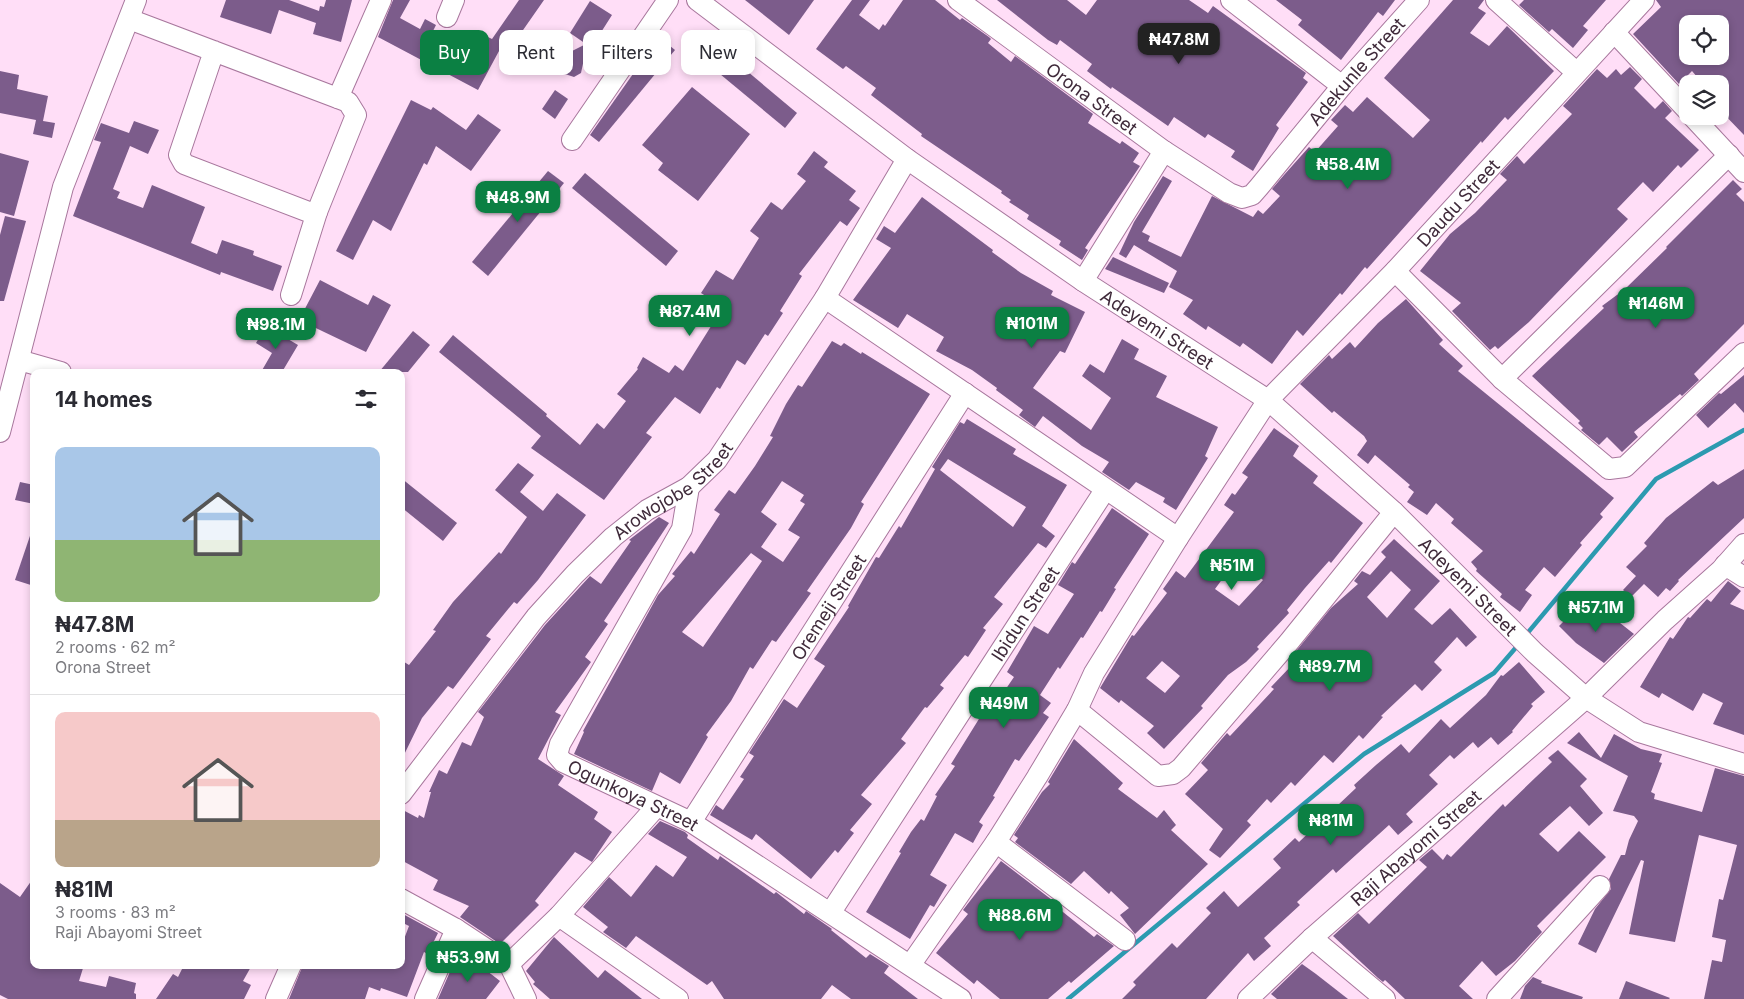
<!DOCTYPE html>
<meta charset="utf-8">
<style>
:root{--surface:#fff;--page:#f2f2f3;--text:#2b2b33;--muted:#7c7c81;--line:#e1e1e2;--accent:#0b8043}
body{margin:0;font-family:Inter,sans-serif;background:var(--page);color:var(--text);height:100vh;display:flex;flex-direction:column;font-size:19px;white-space:nowrap}
*{box-sizing:border-box;margin:0}
p{font-size:16px;color:var(--muted)}
.icon{flex:none;width:28px;height:28px;fill:none;stroke:currentColor;stroke-width:2;stroke-linecap:round;stroke-linejoin:round}
.map{position:relative;flex:1;overflow:hidden}
.panel{position:absolute;left:30px;top:369px;width:375px;height:600px;display:flex;flex-direction:column;background:var(--surface);border-radius:10px;box-shadow:0 2px 8px #0003}
.panel>*{flex:none}
.guide{position:absolute;left:420px;top:30px;width:475px;height:45px;display:flex;gap:10px}
.buttons{position:absolute;left:1679px;top:15px;display:grid;gap:10px}
.buttons a{display:grid;place-items:center;width:50px;height:50px;border-radius:10px;background:var(--surface);box-shadow:0 2px 8px #0003;font-size:25px}
.price{position:absolute;translate:-50% -42px;padding:0 11px;border-radius:10px;background:var(--accent);color:#fff;font-size:16px;line-height:32px;filter:drop-shadow(0 1px 2px #0008)}
.price::after{content:'';position:absolute;left:50%;top:30px;width:15px;height:11px;margin-left:-8px;background:inherit;clip-path:polygon(0 0,100% 0,50% 100%)}
.price.current{background:#222;color:#fff}
ul{padding:0;list-style:none}
li{display:grid;align-content:center;gap:10px;height:265px;padding:0 25px}
li+li{border-top:1px solid var(--line)}
li span{display:grid;place-items:center;height:155px;border-radius:10px;color:#555}
li>.icon{margin-inline-start:auto}
span .icon{width:90px;height:90px;fill:#fffc;stroke-width:1}
li b{font-size:21px}
h2{display:flex;justify-content:space-between;align-items:center;height:60px;padding:0 25px;font-size:21px}
.chip{padding:0 18px;border-radius:10px;background:var(--surface);box-shadow:0 2px 8px #0003;font-size:18px;line-height:45px}
.chip.current{background:var(--accent);color:#fff}
.map>svg:first-child{display:block}
.lines{fill:none;stroke-linecap:round;stroke-linejoin:round}
.stream{stroke:#2c9ab0;stroke-width:4.5}
.building{fill:#7c5c8b;fill-rule:evenodd}
.minor-casing{stroke:#a8779d;stroke-width:22}
.minor{stroke:#fff;stroke-width:20}
.labels{text-anchor:middle;dominant-baseline:central;stroke-width:5;stroke-linejoin:round;paint-order:stroke}
.street-label{font-size:18px;fill:#3f2a3a;stroke:#fff}
</style>
<div class="map">
<svg width="1744" height="999" viewBox="0 0 1744 999">
<rect width="100%" height="100%" fill="#ffdef7"/>
<g class="lines">
<g class="stream">
<polyline points="1525,636 1656,479 1744,430"/>
<polyline points="1068,999 1364,754 1494,673 1519,644"/>
</g>
</g>
<g class="building">
<polygon points="226,0 289,0 319,11 320,6 324,7 326,0 352,0 341,42 313,34 316,23 279,10 271,34 220,17"/>
<polygon points="393,0 410,0 400,18 420,29 425,19 436,25 432,33 475,56 486,36 492,39 519,0 544,0 514,43 506,38 478,90 378,37"/>
<polygon points="745,0 814,0 789,35"/>
<polygon points="852,0 870,0 859,15 879,30 883,24 885,26 903,0 935,0 960,20 962,18 989,37 991,39 988,43 1011,62 1015,56 1093,114 1088,123 1120,144 1122,141 1139,153 1133,162 1140,166 1085,248 1088,250 1082,260 1059,245 1061,241 1027,219 1029,215 1009,202 1011,200 1001,193 1002,191 921,136 922,134 871,95 876,88 846,66 843,69 816,49"/>
<polygon points="997,0 1067,0 1086,15 1097,0 1189,0 1208,13 1213,6 1306,73 1303,78 1308,82 1276,125 1279,128 1253,171 1231,157 1235,151 1208,134 1205,138 1174,117 1168,126 1112,87 1111,89 1087,71 1092,64 1060,40 1057,45 1048,40"/>
<polygon points="1276,0 1395,0 1383,16 1378,12 1341,60 1298,25 1302,20"/>
<polygon points="1453,0 1484,0 1478,8 1486,13 1470,33 1489,46 1507,26 1554,71 1508,120 1505,117 1482,143 1481,141 1367,269 1365,267 1342,295 1340,293 1303,336 1297,330 1272,364 1243,343 1240,347 1208,326 1206,330 1183,314 1193,300 1169,287 1177,271 1134,245 1126,258 1119,254 1134,222 1163,176 1172,181 1142,232 1150,236 1148,241 1181,257 1212,196 1253,217 1258,210 1263,214 1280,196 1272,189 1284,175 1309,147 1315,152 1338,126 1331,120 1345,105 1353,112 1367,97 1413,138 1430,120 1384,78"/>
<polygon points="1524,0 1606,0 1583,26 1588,30 1573,48 1552,29 1549,32 1519,5"/>
<path d="M1656 0H1744V135L1720 110V84H1703L1692 71 1679 84 1633 34 1661 7ZM1688 24H1720V56H1688Z"/>
<polygon points="590,1 612,15 584,59 581,73 574,77 565,74 560,71 559,60 562,56 586,44 570,33"/>
<polygon points="704,35 797,113 785,128 691,50"/>
<polygon points="659,37 675,50 599,142 590,135"/>
<polygon points="1630,67 1642,79 1634,88 1655,109 1663,101 1672,111 1665,118 1699,150 1681,168 1678,165 1653,192 1643,182 1617,209 1628,219 1529,322 1498,349 1495,346 1490,350 1452,311 1461,303 1420,271 1450,234 1475,213 1507,180 1500,174 1517,156 1524,164 1572,114 1563,106 1597,69 1607,78 1616,69 1621,75"/>
<polygon points="0,71 19,75 17,89 48,96 43,121 55,123 52,138 33,134 36,120 0,113"/>
<polygon points="692,87 750,134 698,201 658,170 663,163 642,145"/>
<polygon points="555,90 568,99 555,119 542,109"/>
<polygon points="411,100 431,110 433,107 466,130 478,114 501,130 471,171 436,146 427,165 424,163 391,231 373,220 353,260 336,251"/>
<polygon points="134,121 159,130 148,154 130,146 113,189 120,192 117,198 143,208 152,185 205,207 191,243 217,254 222,240 254,251 253,255 282,266 273,291 221,272 220,275 73,216 101,142 94,140 101,123 129,133"/>
<polygon points="814,151 828,162 824,167 856,191 849,200 860,208 847,226 840,221 799,274 802,276 780,311 783,313 768,336 765,334 745,365 737,360 720,389 717,387 700,414 675,397 646,433 652,437 604,500 531,448 541,436 439,352 453,335 547,414 546,416 580,445 597,423 604,429 626,401 617,394 638,369 637,368 643,357 669,373 675,365 683,371 723,307 701,293 716,270 733,280 759,238 750,231 771,202 782,210 806,181 797,174"/>
<polygon points="0,153 29,161 14,216 0,212"/>
<polygon points="548,171 564,183 488,276 472,262"/>
<polygon points="585,173 678,251 666,266 572,188"/>
<polygon points="1733,180 1742,189 1736,194 1744,202 1744,324 1694,374 1699,380 1682,396 1680,394 1634,432 1638,437 1622,452 1607,437 1599,445 1581,430 1583,428 1578,423 1580,421 1532,376 1604,308 1602,306 1625,289 1667,248 1666,247"/>
<polygon points="922,197 993,250 992,252 1021,273 1053,291 1051,295 1085,312 1065,353 1060,351 1033,388 1091,430 1111,398 1082,376 1090,364 1104,373 1122,339 1139,349 1134,359 1167,376 1156,397 1218,427 1205,456 1208,458 1176,510 1163,502 1165,498 1136,482 1129,490 1102,472 1109,462 1082,446 1043,416 1035,427 1019,415 1023,410 996,390 997,388 972,370 936,351 944,337 907,314 898,328 853,300 891,248 876,239 884,226 895,233"/>
<polygon points="5,216 26,221 4,301 0,301 0,235"/>
<polygon points="1113,257 1169,283 1164,293 1105,269"/>
<polygon points="320,280 368,305 373,295 391,305 366,352 299,320"/>
<polygon points="1406,299 1443,340 1439,344 1463,366 1458,371 1614,498 1600,514 1603,517 1580,543 1582,545 1555,577 1544,567 1525,590 1532,595 1520,612 1500,597 1502,594 1476,571 1477,569 1471,562 1483,551 1451,523 1454,519 1436,503 1427,515 1407,502 1414,492 1408,487 1410,485 1375,455 1368,464 1357,455 1367,441 1364,436 1334,411 1332,413 1300,384 1329,355 1332,359 1350,342 1355,348 1378,323"/>
<polygon points="266,326 298,345 282,372 261,372 272,353 256,343"/>
<polygon points="413,331 430,345 408,372 379,372"/>
<path d="M832 341 841 346 844 343 861 354 862 352 930 394 861 502 864 504 851 528 807 591 811 593 776 642 772 640 753 669 750 667 731 701 706 735 708 737 680 784 660 772 652 791 574 754 584 732 583 731 658 595 675 576 672 574 691 551 694 554 720 514 714 510 729 490 735 494 755 466 773 437 770 436 786 404 798 385 802 387ZM782 481 804 495 800 501 805 504 788 530 800 537 783 562 761 547 777 524 761 512ZM751 553 762 561 703 647 682 632Z"/>
<polygon points="1744,375 1744,413 1735,403 1708,428 1696,415 1719,393 1721,394"/>
<path d="M967 419 1016 449 1013 454 1067 485 1042 526 1055 536 1046 548 1038 543 994 597 1003 604 983 628 986 630 968 657 965 655 940 685 944 688 927 708 925 707 901 739 906 743 861 795 872 804 850 830 854 833 838 853 835 850 811 879 756 834 752 840 710 815 716 805 723 810 744 779 740 777 754 756 749 753 784 699 797 708 825 666 814 659 849 607 848 606 876 557 879 558 899 526 901 528 935 469 932 467 960 422 964 424ZM948 459 1026 507 1013 527 940 470Z"/>
<path d="M1274 428 1299 446 1293 456 1318 476 1313 483 1363 523 1331 563 1329 561 1305 588 1287 610 1289 613 1257 647 1259 649 1246 662 1228 675 1201 706 1203 708 1164 749 1147 733 1154 726 1121 700 1119 703 1100 688 1132 635 1134 636 1167 593 1163 589 1176 571 1185 578 1234 512 1224 505 1232 493 1235 495 1248 477 1242 473ZM1237 559 1263 580 1239 606 1215 589ZM1162 661 1180 676 1165 693 1146 678Z"/>
<polygon points="518,463 534,475 520,492 543,511 557,493 586,515 538,580 517,604 514,602 486,636 491,639 453,689 448,686 422,718 401,761 401,660 409,665 436,631 433,630 453,602 499,552 501,554 527,517 495,490"/>
<polygon points="1744,469 1744,518 1678,580 1679,581 1670,591 1666,588 1658,597 1644,584 1631,597 1623,590 1636,576 1626,567 1647,546 1644,543 1666,518 1713,481 1718,485"/>
<polygon points="401,478 457,523 443,541 401,507"/>
<polygon points="20,482 34,485 34,504 15,500"/>
<polygon points="1112,508 1149,534 1114,588 1116,589 1102,612 1100,611 1083,638 1081,637 1060,669 1058,667 1040,695 1051,703 1043,713 1049,717 1019,761 1015,759 993,796 995,797 979,822 983,825 973,843 955,833 930,875 947,885 934,907 930,905 910,939 866,912 901,853 899,852 911,832 921,819 924,821 937,796 935,795 955,766 951,764 987,706 985,705 991,695 999,699 1014,677 1007,672 1034,626 1048,634 1074,594 1058,585 1072,562 1075,564"/>
<polygon points="659,517 669,523 604,621 608,624 585,657 591,662 555,712 561,715 538,759 564,776 558,785 598,812 594,819 612,832 592,862 575,852 535,901 539,905 500,944 460,917 469,906 433,890 438,880 401,860 401,809 418,818 419,815 424,818 431,792 429,792 439,770 447,774 462,742 471,746 484,717 478,712 545,625 590,576 601,584 631,541 629,540"/>
<polygon points="32,530 34,530 34,586 15,580"/>
<path d="M1394 539 1440 581 1414 609 1432 625 1450 608 1477 637 1466 647 1457 637 1434 662 1442 670 1422 691 1415 684 1381 716 1383 717 1363 739 1359 735 1333 763 1324 755 1295 786 1291 782 1271 803 1267 799 1247 821 1251 825 1220 858 1209 850 1223 829 1185 794 1208 770 1201 763 1227 733 1230 736 1274 689 1271 687 1292 665 1288 661 1331 608 1358 584 1354 581 1362 571 1370 575 1386 557 1381 552ZM1391 571 1411 590 1387 618 1367 597Z"/>
<polygon points="1728,581 1741,591 1730,604 1744,610 1744,735 1713,724 1723,703 1703,693 1693,711 1662,693 1659,698 1640,687 1670,637 1673,639 1688,617 1690,618 1707,599 1711,602"/>
<polygon points="1589,602 1613,621 1615,619 1634,634 1604,663 1576,643 1559,626 1572,613 1577,618"/>
<polygon points="1519,662 1545,692 1531,704 1533,706 1512,731 1513,732 1498,745 1491,737 1478,748 1473,742 1454,759 1450,755 1429,775 1438,784 1406,814 1413,822 1398,835 1389,825 1336,873 1333,869 1297,902 1300,905 1264,938 1271,946 1254,961 1248,953 1206,999 1122,999 1136,985 1133,982 1172,943 1177,948 1211,913 1206,908 1224,891 1238,907 1281,868 1273,859 1295,838 1299,842 1356,788 1354,785 1376,765 1401,744 1409,753 1441,719 1450,728 1486,695 1501,675 1503,676"/>
<polygon points="1579,732 1601,758 1614,734 1641,749 1662,754 1659,762 1662,763 1651,792 1655,794 1654,799 1702,812 1715,768 1744,776 1744,999 1704,999 1712,960 1722,962 1726,940 1712,937 1719,899 1723,900 1737,845 1699,835 1675,942 1629,934 1644,861 1641,860 1596,953 1578,944 1595,909 1611,889 1609,879 1621,855 1625,855 1629,840 1638,821 1634,816 1613,811 1628,776 1567,743"/>
<polygon points="1074,739 1123,783 1118,789 1157,818 1164,810 1176,825 1171,830 1208,864 1135,934 1120,915 1129,908 1111,891 1109,894 1084,871 1071,884 1015,842 1018,838 1014,835 1042,792 1050,784 1048,782"/>
<polygon points="1558,750 1587,779 1580,786 1603,813 1589,826 1570,806 1539,834 1558,852 1579,831 1606,857 1537,926 1542,932 1515,961 1496,976 1482,961 1459,986 1473,999 1405,999 1385,980 1383,982 1378,978 1333,936 1358,913 1369,924 1427,867 1419,860 1432,849 1443,860 1447,854 1451,857 1503,804 1505,807 1536,777 1552,762 1548,758"/>
<polygon points="660,821 685,832 688,835 687,838 718,860 720,856 774,894 776,892 804,914 806,911 832,929 831,930 866,958 870,954 889,966 884,973 918,999 851,999 832,985 821,999 724,999 712,981 707,985 636,936 626,948 603,932 608,927 583,907 609,877 631,897 656,865 673,877 687,857 648,834"/>
<polygon points="1001,861 1060,906 1058,908 1094,937 1097,934 1114,946 1071,983 1069,981 1048,999 1000,999 977,980 974,984 936,953 968,914 963,910"/>
<polygon points="34,877 34,965 84,965 79,981 106,987 109,976 136,983 134,993 136,994 136,999 8,999 0,995 0,883 20,897"/>
<polygon points="401,913 438,933 433,943 436,945 431,956 424,952 407,997 381,988 380,991 369,987 365,999 289,999 303,965 401,965 401,947 409,926 401,922"/>
<polygon points="554,937 598,978 605,970 642,999 550,999 533,984 535,982 526,971"/>
<polygon points="461,957 479,971 482,967 500,981 486,999 438,999 456,958 459,960"/>
<polygon points="1302,964 1316,974 1348,999 1277,999 1271,994"/>
<polygon points="184,965 252,965 243,981 251,985 244,999 156,999 173,974 178,977"/>
<polygon points="1533,977 1542,981 1541,983 1583,997 1582,999 1520,999 1525,986"/>
<polygon points="1626,981 1670,998 1669,999 1619,999"/>
</g>
<g class="lines">
<defs>
<g id="minor">
<path id="s1" d="M697 0 907 159 1083 281 1268 400 1394 512 1535 653 1586 698 1639 732 1744 764"/>
<path id="s2" d="M958 0 1164 151 1229 193 1242 198 1252 195 1259 187 1342 86 1419 0"/>
<polyline points="1231,0 1342,86"/>
<polyline points="1496,0 1576,72"/>
<polyline points="447,17 454,0"/>
<polyline points="129,19 348,102 356,115 317,212 314,214 184,164 179,155 214,51"/>
<polyline points="1614,32 1688,111"/>
<polyline points="338,98 381,0"/>
<polyline points="1692,116 1744,172"/>
<polyline points="572,140 668,0"/>
<polyline points="1395,271 1502,379 1609,469 1625,467 1744,353"/>
<polyline points="1083,281 1164,151"/>
<polyline points="291,295 317,212"/>
<polyline points="825,298 1178,538"/>
<polyline points="19,360 61,372"/>
<polyline points="1502,379 1729,155"/>
<polyline points="0,432 63,187 136,0"/>
<path id="s3" d="M689 487 682 529 560 744 557 755 563 762 691 822 961 999"/>
<polyline points="1725,565 1744,577"/>
<polyline points="1077,710 1158,776 1173,774 1181,768 1289,642 1394,512"/>
<path id="s4" d="M401 794 536 617 575 574 613 537 647 510 689 487 717 460 825 298 907 159"/>
<path id="s5" d="M691 822 965 393"/>
<polyline points="996,842 1125,940"/>
<polyline points="401,899 456,929 509,964 526,999"/>
<path id="s6" d="M831 912 1105 490"/>
<polyline points="559,916 678,999"/>
<polyline points="1312,938 1385,999"/>
<polyline points="509,964 559,916 656,807"/>
<path id="s7" d="M911 964 996 842 1037 777 1077 710 1094 673 1178 538 1268 400 1395 271 1644 0"/>
<polyline points="276,999 291,965"/>
<polyline points="425,999 456,929"/>
<path id="s8" d="M1248 999 1312 938 1586 698 1665 620 1721 570 1744 544"/>
<polyline points="1497,999 1600,886"/>
</g>
</defs>
<use href="#minor" class="minor-casing"/>
<use href="#minor" class="minor"/>
</g>
<g class="labels">
<g class="street-label">
<text stroke="none"><textPath href="#s2" startOffset="519">Adekunle Street</textPath></text>
<text stroke="none"><textPath href="#s2" startOffset="166">Orona Street</textPath></text>
<text stroke="none"><textPath href="#s7" startOffset="942">Daudu Street</textPath></text>
<text stroke="none"><textPath href="#s1" startOffset="566">Adeyemi Street</textPath></text>
<text stroke="none"><textPath href="#s4" startOffset="410">Arowojobe Street</textPath></text>
<text stroke="none"><textPath href="#s1" startOffset="971">Adeyemi Street</textPath></text>
<text stroke="none"><textPath href="#s5" startOffset="255">Oremeji Street</textPath></text>
<text stroke="none"><textPath href="#s6" startOffset="356">Ibidun Street</textPath></text>
<text stroke="none"><textPath href="#s3" startOffset="388">Ogunkoya Street</textPath></text>
<text stroke="none"><textPath href="#s8" startOffset="226">Raji Abayomi Street</textPath></text>
</g>
</g>
</svg>
<div class="buttons">
<a><svg class="icon" aria-label="locate" viewBox="0 0 24 24"><circle cx="12" cy="12" r="6"/><path d="M12 2v4M12 18v4M2 12h4M18 12h4"/></svg></a>
<a><svg class="icon" aria-label="layers" viewBox="0 0 24 24"><path d="M12 4l9 5-9 5-9-5zM3 14l9 5 9-5"/></svg></a>
</div>
<b class="price current" style="left:1179px;top:65px">₦47.8M</b>
<b class="price" style="left:1348px;top:190px">₦58.4M</b>
<b class="price" style="left:518px;top:223px">₦48.9M</b>
<b class="price" style="left:1656px;top:329px">₦146M</b>
<b class="price" style="left:690px;top:337px">₦87.4M</b>
<b class="price" style="left:1032px;top:349px">₦101M</b>
<b class="price" style="left:276px;top:350px">₦98.1M</b>
<b class="price" style="left:1232px;top:591px">₦51M</b>
<b class="price" style="left:1596px;top:633px">₦57.1M</b>
<b class="price" style="left:1330px;top:692px">₦89.7M</b>
<b class="price" style="left:1004px;top:729px">₦49M</b>
<b class="price" style="left:1331px;top:846px">₦81M</b>
<b class="price" style="left:1020px;top:941px">₦88.6M</b>
<b class="price" style="left:468px;top:983px">₦53.9M</b>
<div class="guide">
<a class="chip current">Buy</a>
<a class="chip">Rent</a>
<a class="chip">Filters</a>
<a class="chip">New</a>
</div>
<section class="panel">
<h2>14 homes<svg class="icon" aria-label="filters" viewBox="0 0 24 24"><path d="M4 7h16M4 17h16"/><circle cx="9" cy="7" r="2"/><circle cx="15" cy="17" r="2"/></svg></h2>
<ul>
<li><span style="background:linear-gradient(#a9c7e8 60%,#8fb573 0)"><svg class="icon" aria-label="home" viewBox="0 0 24 24"><path d="M3 11l9-7 9 7M6 9v11h12V9"/></svg></span><div><b>₦47.8M</b><p>2 rooms · 62 m²</p><p>Orona Street</p></div></li>
<li><span style="background:linear-gradient(#f6c9c9 70%,#b9a48a 0)"><svg class="icon" aria-label="home" viewBox="0 0 24 24"><path d="M3 11l9-7 9 7M6 9v11h12V9"/></svg></span><div><b>₦81M</b><p>3 rooms · 83 m²</p><p>Raji Abayomi Street</p></div></li>
</ul>
</section>
</div>
